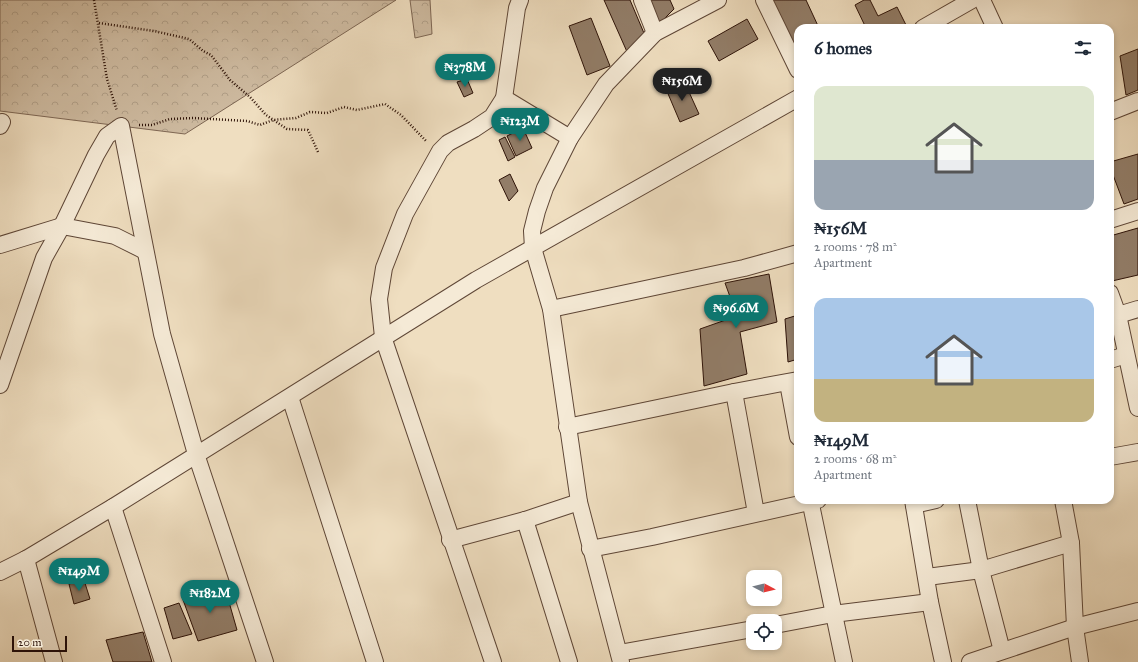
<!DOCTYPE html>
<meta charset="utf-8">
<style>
:root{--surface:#fff;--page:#f6f6f7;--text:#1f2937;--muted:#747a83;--accent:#0f766e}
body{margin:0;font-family:"IM FELL Great Primer",serif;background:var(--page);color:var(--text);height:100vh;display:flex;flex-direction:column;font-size:15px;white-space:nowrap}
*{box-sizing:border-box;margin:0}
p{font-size:13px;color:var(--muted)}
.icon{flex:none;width:22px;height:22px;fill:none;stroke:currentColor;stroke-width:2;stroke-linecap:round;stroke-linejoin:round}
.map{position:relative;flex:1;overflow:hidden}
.drawer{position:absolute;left:794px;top:24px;width:320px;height:480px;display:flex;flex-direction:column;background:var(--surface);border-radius:12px;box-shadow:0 2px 6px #0003}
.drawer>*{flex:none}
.needle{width:26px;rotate:97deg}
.buttons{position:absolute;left:746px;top:570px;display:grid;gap:8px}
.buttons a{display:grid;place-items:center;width:36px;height:36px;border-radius:8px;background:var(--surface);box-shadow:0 2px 6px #0003;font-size:20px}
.scale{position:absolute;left:12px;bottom:10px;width:55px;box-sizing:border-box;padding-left:4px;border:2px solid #2e1308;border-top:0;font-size:11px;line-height:14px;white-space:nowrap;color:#2e1308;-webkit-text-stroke:3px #f5ead6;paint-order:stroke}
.price{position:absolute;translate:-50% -34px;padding:0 9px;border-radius:14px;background:var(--accent);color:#fff;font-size:13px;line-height:26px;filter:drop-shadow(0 1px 2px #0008)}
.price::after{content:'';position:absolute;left:50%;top:24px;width:12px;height:9px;margin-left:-6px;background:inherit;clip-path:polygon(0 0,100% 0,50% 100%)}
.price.on{background:#222;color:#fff}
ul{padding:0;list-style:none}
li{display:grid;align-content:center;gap:8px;height:212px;padding:0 20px}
li span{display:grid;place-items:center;height:124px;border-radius:12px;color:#555}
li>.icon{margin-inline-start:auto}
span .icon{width:72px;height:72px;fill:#fffc;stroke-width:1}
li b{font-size:17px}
h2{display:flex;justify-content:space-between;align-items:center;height:48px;padding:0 20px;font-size:17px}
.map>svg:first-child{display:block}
.park{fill:url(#park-crowns);stroke:#7e6754}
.building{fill:#927d68;stroke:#2e1308}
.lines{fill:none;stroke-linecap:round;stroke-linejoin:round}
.street-casing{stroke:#5e4636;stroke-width:18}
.path{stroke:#2e1308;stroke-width:2.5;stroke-dasharray:1 2;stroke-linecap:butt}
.street{stroke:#f5ead6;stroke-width:16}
</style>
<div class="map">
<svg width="1138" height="662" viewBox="0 0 1138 662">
<defs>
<pattern id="park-crowns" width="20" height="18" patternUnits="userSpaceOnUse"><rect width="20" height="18" fill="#cebba1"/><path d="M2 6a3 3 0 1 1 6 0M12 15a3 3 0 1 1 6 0" fill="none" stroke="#b1a089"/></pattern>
</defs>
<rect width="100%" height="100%" fill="#efdec0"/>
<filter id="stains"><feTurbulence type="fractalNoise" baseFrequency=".005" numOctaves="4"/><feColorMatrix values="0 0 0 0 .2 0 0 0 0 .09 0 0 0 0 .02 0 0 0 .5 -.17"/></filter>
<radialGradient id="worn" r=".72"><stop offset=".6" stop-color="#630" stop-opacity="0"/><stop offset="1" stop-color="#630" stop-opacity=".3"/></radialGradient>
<g class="park">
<polygon points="0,0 396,0 185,134 0,111"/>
<polygon points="410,0 430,0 432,34 415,38"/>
</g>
<g class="building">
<polygon points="604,0 630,0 649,45 628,54"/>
<polygon points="649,0 670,0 674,9 659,24"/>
<polygon points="771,0 806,0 819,28 798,28 798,57"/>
<polygon points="864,0 870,0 878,16 897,7 907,27 866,28 855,5"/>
<polygon points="591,18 610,66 587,75 569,26"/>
<polygon points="747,19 758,39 719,61 708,41"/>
<polygon points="1138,49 1138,90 1126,95 1120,56"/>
<polygon points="467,79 473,93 464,97 457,82"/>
<polygon points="684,81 699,114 680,122 666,89"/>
<polygon points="523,128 532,148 516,156 507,136"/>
<polygon points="505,137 515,157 508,161 499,140"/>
<polygon points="1138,154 1138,199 1124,204 1110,167 1110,162"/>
<polygon points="510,174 518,191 509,201 499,180"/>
<polygon points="1138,228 1138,275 1112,281 1110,275 1110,236"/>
<polygon points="769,274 777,322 740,332 747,374 704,386 700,329 737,316 725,283"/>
<polygon points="798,315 798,359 788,362 785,319"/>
<polygon points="84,580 90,599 74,604 69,584"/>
<polygon points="225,588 237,630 198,641 182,597"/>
<polygon points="179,603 192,634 173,639 164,608"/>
<polygon points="143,632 152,662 113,662 106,640"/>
</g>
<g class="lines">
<defs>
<g id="street">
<polyline points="642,0 655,33"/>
<polyline points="764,0 798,70"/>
<polyline points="982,0 995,28"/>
<polyline points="923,28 972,0"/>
<polyline points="504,98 570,138"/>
<polyline points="1110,112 1138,101"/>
<polyline points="0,126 2,122"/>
<polyline points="1110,220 1138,211"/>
<polyline points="0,245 62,226 115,236 145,251"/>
<polyline points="1110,293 1118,315 1138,408"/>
<polyline points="551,309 744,268 798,253"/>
<polyline points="1118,315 1138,309"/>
<polyline points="1110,360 1126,355"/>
<polyline points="788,383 798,437"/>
<polyline points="0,385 44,258 62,226 96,155 107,136 121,126 162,334 196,454 265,662"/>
<polyline points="734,392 756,513"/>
<polyline points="290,397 375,662"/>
<polyline points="567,427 734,392 798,380"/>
<polyline points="1110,457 1138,452"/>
<polyline points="810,500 844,662"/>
<polyline points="913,500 930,602 943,662"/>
<polyline points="967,500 981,570 1002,651"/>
<polyline points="1063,500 1071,543 1075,627 1080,662"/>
<polyline points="914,505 936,500"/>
<polyline points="113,507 163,662"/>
<polyline points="525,520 569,662"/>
<polyline points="450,540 525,520 579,502"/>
<polyline points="590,549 652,537 818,500"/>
<polyline points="26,559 54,662"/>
<polyline points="0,572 26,559 113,507 476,280 798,98"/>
<polyline points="927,577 981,570 1071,543"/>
<polyline points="775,625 833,614 930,602"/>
<polyline points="619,653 753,629"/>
<polyline points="493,662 383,337 379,299 384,268 405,214 440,151 448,143 474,129 492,117 504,98 517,8 520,0"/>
<polyline points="621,662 579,502 551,309 533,248 532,231 537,211 545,188 570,138 606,84 655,33 718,0"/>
<polyline points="970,662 1075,627 1138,611"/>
</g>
</defs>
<use href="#street" class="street-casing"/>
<g class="path">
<polyline points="94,0 107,79 117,111"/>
<polyline points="99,23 154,31 189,39 203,51 211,55 230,80 250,97 266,115 287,129 308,130 318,152"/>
<polyline points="139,125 152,125 170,119 193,118 247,121 260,125 273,120 296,118 310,112 327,113 344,107 357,110 385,104 401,115 427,142"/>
</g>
<use href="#street" class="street"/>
</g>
<rect width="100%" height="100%" filter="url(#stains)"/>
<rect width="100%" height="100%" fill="url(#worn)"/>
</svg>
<div class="buttons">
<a><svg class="needle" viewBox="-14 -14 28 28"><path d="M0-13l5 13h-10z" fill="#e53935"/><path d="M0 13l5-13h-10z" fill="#747a83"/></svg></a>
<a><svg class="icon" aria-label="locate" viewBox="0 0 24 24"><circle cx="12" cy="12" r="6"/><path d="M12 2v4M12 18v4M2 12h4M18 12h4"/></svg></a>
</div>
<div class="scale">20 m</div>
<b class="price" style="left:465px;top:88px">₦378M</b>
<b class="price on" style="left:682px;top:102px">₦156M</b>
<b class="price" style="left:520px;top:142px">₦123M</b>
<b class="price" style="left:736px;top:329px">₦96.6M</b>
<b class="price" style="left:79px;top:592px">₦149M</b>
<b class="price" style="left:210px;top:614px">₦182M</b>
<section class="drawer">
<h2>6 homes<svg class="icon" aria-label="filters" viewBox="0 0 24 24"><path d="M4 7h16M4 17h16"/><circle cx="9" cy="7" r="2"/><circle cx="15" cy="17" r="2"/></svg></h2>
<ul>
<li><span style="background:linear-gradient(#dfe7d0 60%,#9aa5b1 0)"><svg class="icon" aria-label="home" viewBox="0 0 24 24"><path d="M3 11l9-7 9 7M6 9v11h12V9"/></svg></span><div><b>₦156M</b><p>2 rooms · 78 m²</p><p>Apartment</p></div></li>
<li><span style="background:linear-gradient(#a9c7e8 65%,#c2b280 0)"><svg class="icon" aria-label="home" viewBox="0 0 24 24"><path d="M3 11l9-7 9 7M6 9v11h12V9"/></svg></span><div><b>₦149M</b><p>2 rooms · 68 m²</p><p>Apartment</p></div></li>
</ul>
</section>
</div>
